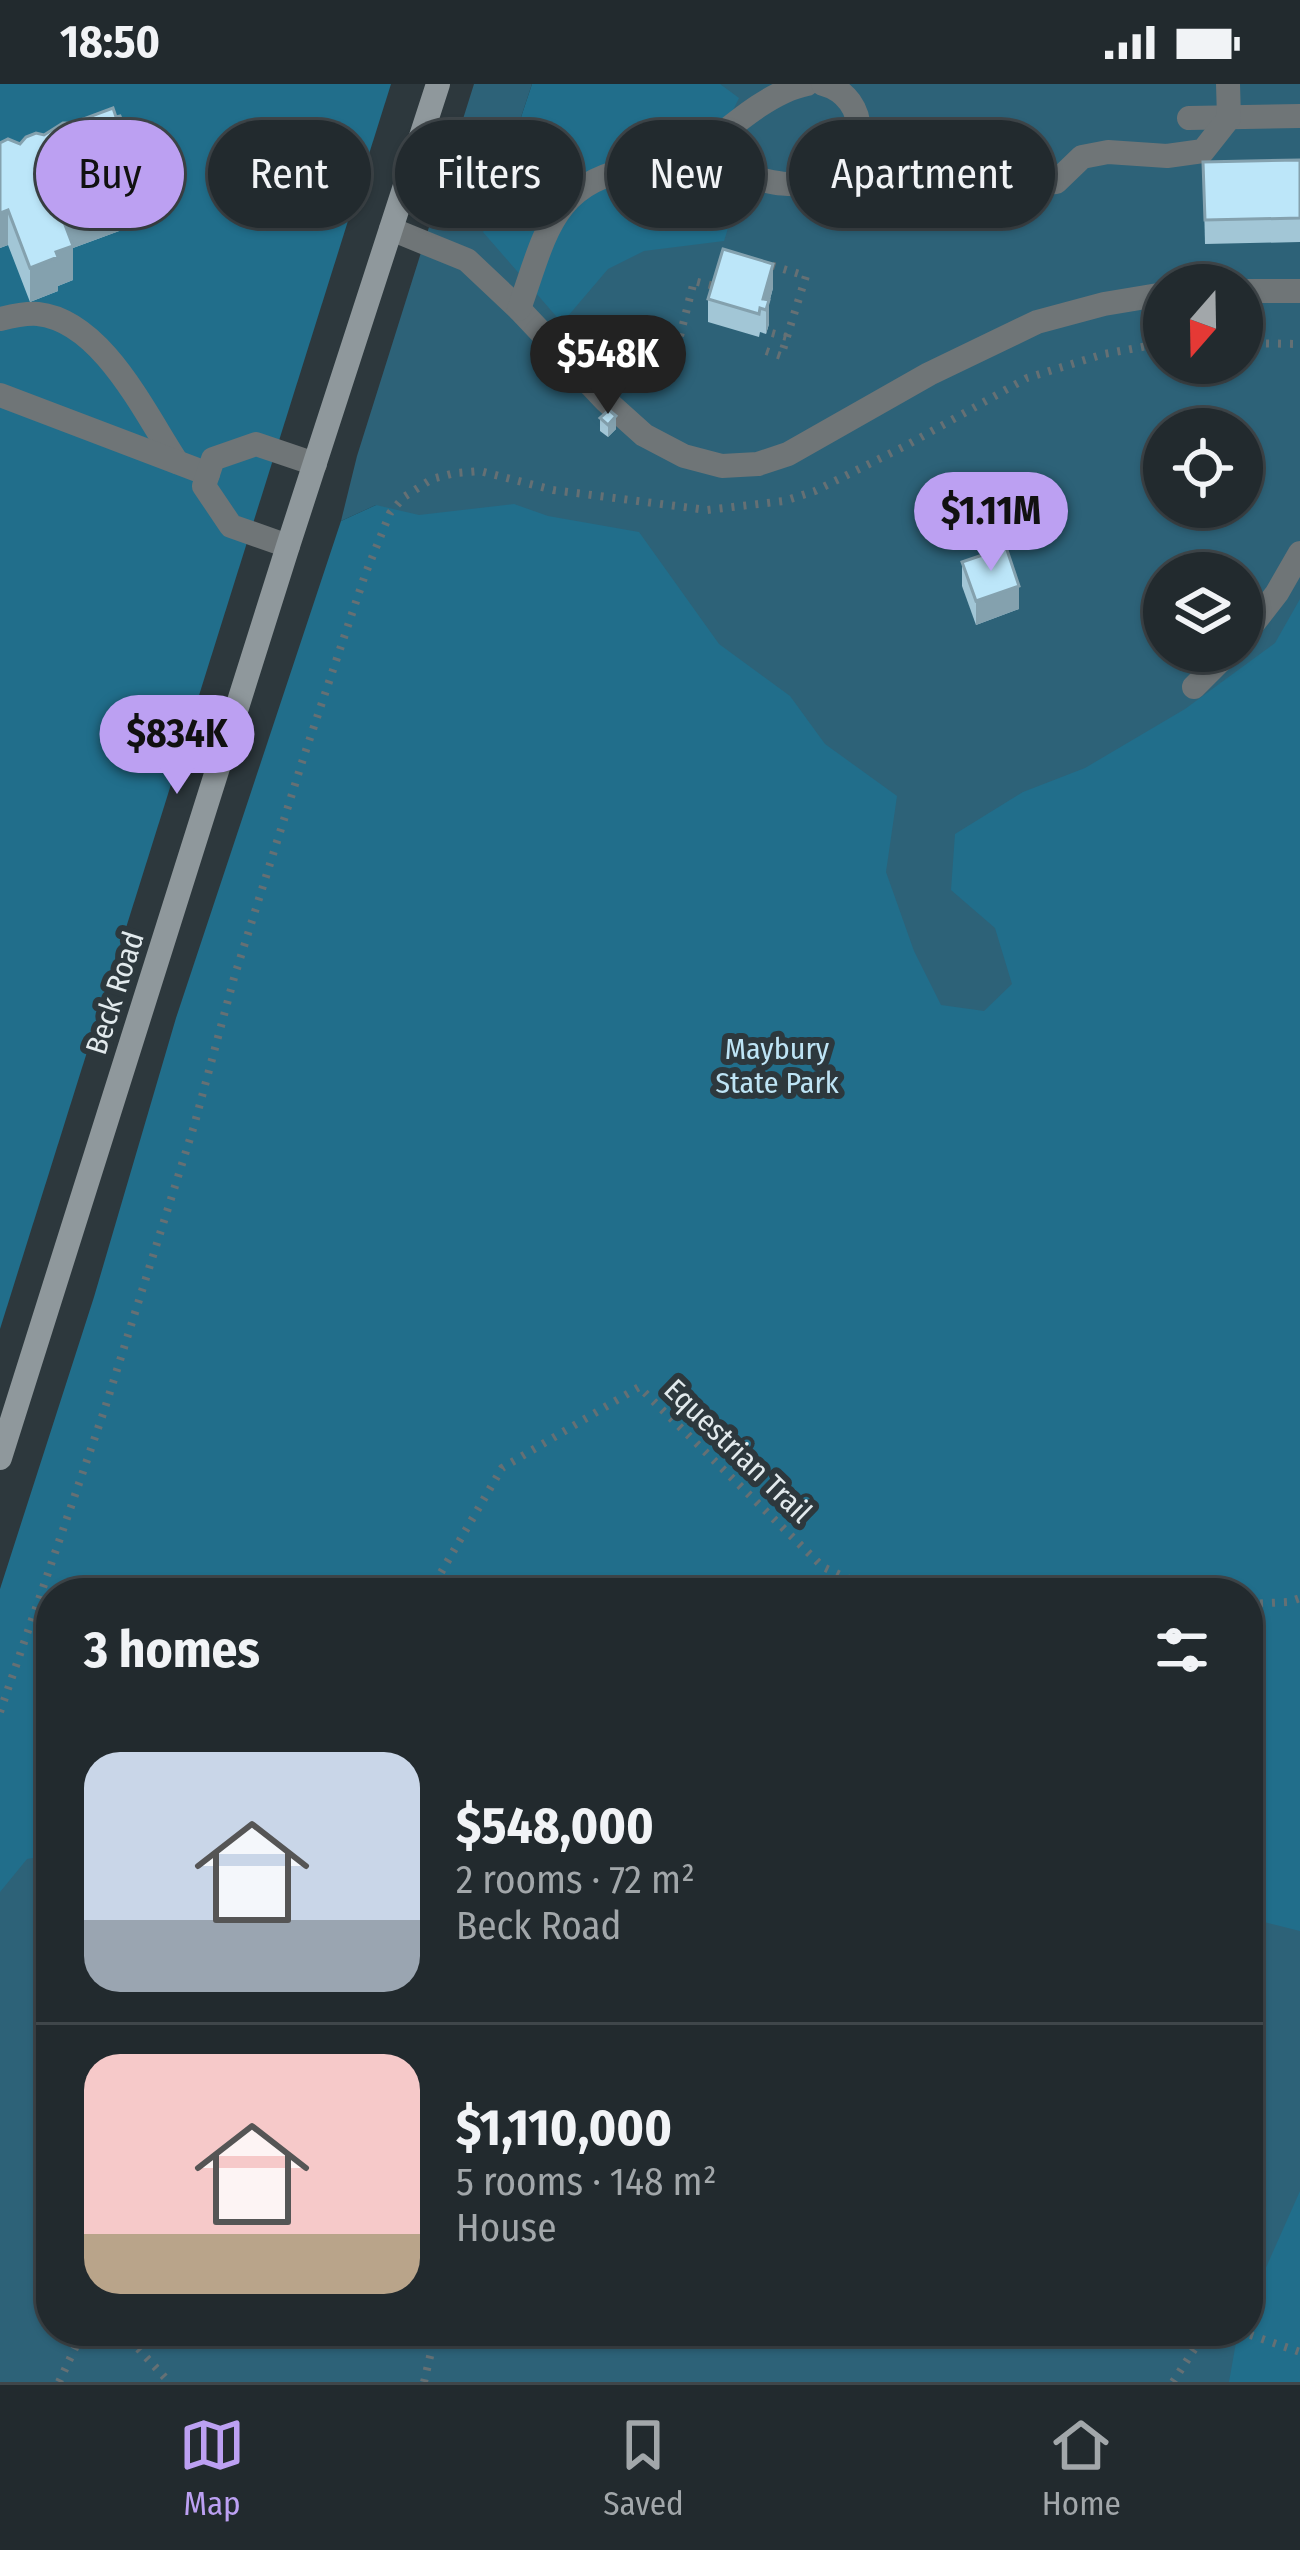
<!DOCTYPE html>
<meta charset="utf-8">
<style>
:root{--surface:#222a2e;--page:#2a3236;--text:#f1f3f6;--muted:#a2a7aa;--line:#3f464a;--accent:#bca0f2}
body{margin:0;font-family:"Fira Sans Condensed",sans-serif;background:var(--page);color:var(--text);height:100vh;display:flex;flex-direction:column;font-size:45px;white-space:nowrap}
*{box-sizing:border-box;margin:0}
p{font-size:39px;color:var(--muted)}
.icon{flex:none;width:66px;height:66px;fill:none;stroke:currentColor;stroke-width:2;stroke-linecap:round;stroke-linejoin:round}
.map{position:relative;flex:1;overflow:hidden}
.details{position:absolute;left:36px;top:1494px;width:1227px;height:768px;display:flex;flex-direction:column;background:var(--surface);border-radius:48px;box-shadow:0 3px 9px #0004,0 0 0 3px var(--line)}
.details>*{flex:none}
.guide{position:absolute;left:36px;top:36px;width:1230px;height:108px;display:flex;gap:24px}
.needle{width:78px;rotate:200deg}
.tools{position:absolute;left:1143px;top:180px;display:grid;gap:24px}
.tools a{display:grid;place-items:center;width:120px;height:120px;border-radius:50%;background:var(--surface);box-shadow:0 3px 9px #0004,0 0 0 3px var(--line);font-size:60px}
.price{position:absolute;translate:-50% -102px;padding:0 27px;border-radius:42px;background:var(--accent);color:#111;font-size:39px;line-height:78px;filter:drop-shadow(0 3px 6px #0008)}
.price::after{content:'';position:absolute;left:50%;top:72px;width:36px;height:27px;margin-left:-18px;background:inherit;clip-path:polygon(0 0,100% 0,50% 100%)}
.price.on{background:#222;color:#fff}
ul{padding:0;list-style:none}
li{display:flex;align-items:center;gap:36px;height:300px;padding:0 48px}
li+li{border-top:3px solid var(--line)}
li span{display:grid;place-items:center;flex:none;width:336px;height:240px;border-radius:36px;color:#555}
li>.icon{margin-inline-start:auto}
span .icon{width:144px;height:144px;fill:#fffc;stroke-width:1}
li b{font-size:51px}
h2{display:flex;justify-content:space-between;align-items:center;height:144px;padding:0 48px;font-size:51px}
.pill{padding:0 42px;border-radius:54px;background:var(--surface);box-shadow:0 3px 9px #0004,0 0 0 3px var(--line);font-size:42px;line-height:108px}
.pill.on{background:var(--accent);color:#111}
.status{display:flex;justify-content:space-between;align-items:center;height:84px;padding:0 60px;background:var(--surface);direction:ltr}
.status svg{height:33px;fill:currentColor}
.tabs{display:flex;justify-content:space-around;align-items:center;height:168px;border-top:3px solid var(--line);background:var(--surface);font-size:33px;color:var(--muted)}
.tabs a{display:grid;justify-items:center;gap:6px}
.tabs .on{color:var(--accent)}
.map>svg:first-child{display:block}
.green{fill:#2d6278;fill-rule:evenodd}
.forest{fill:#216e8b}
.lines{fill:none;stroke-linecap:round;stroke-linejoin:round}
.path{stroke:#657074;stroke-width:8;stroke-dasharray:3 9;stroke-linecap:butt}
.service{stroke:#6f7577;stroke-width:24}
.minor{stroke:#6f7577;stroke-width:24}
.secondary{stroke:#8f989c;stroke-width:24}
.wall{fill:#a2c6d6}
.shaded-wall{fill:#84a1ae}
.building{fill:#bce6f9;stroke:#84a1ae;stroke-width:3}
.labels{text-anchor:middle;dominant-baseline:central;stroke-width:12;stroke-linejoin:round;paint-order:stroke}
.street-label{font-size:30px;fill:#e2eaed;stroke:#2d383d}
.park-label{font-size:30px;fill:#bee4f5;stroke:#2d383d}
</style>
<div class="status"><b>18:50</b><svg viewBox="0 0 49 12"><path d="M0 12V9h3v3zM5 12V6h3v6zM10 12V3h3v9zM15 12V0h3v12zM26 1h20v11H26zM47 4h2v5h-2z"/></svg></div>
<div class="map">
<svg width="1300" height="2298" viewBox="0 0 1300 2298">
<rect width="100%" height="100%" fill="#2d383d"/>
<path class="green" d="M474 0H532L483 148 539 0H1300V2298H0V1688L51 1533V2247H1248V1509L376 421 341 437 357 372ZM1164 201H1242V279H1164ZM1164 345H1242V423H1164ZM1164 489H1242V567H1164Z"/>
<g class="forest">
<polygon points="0,0 391,0 0,1245"/>
<polygon points="532,0 720,0 739,14 714,65 741,102 724,157 644,167 608,185 562,239 483,148"/>
<polygon points="514,420 548,432 639,448 719,560 790,612 825,660 897,712 886,788 914,867 941,921 984,927 1012,900 995,844 951,806 955,750 1023,708 1085,684 1185,625 1275,559 1300,515 1300,1847 1248,1834 1248,1509 51,1509 51,1771 27,1775 0,1808 0,1505 94,1213 176,934 341,437 376,421 419,431"/>
<polygon points="1300,2107 1300,2298 1229,2298 1238,2247 1248,2247 1248,2224"/>
</g>
<g class="lines">
<g class="path">
<polyline points="772,249 787,253"/>
<polyline points="1242,259 1300,260"/>
<polyline points="766,267 781,272 806,192 767,180"/>
<polyline points="627,269 678,260 694,197 714,202"/>
<polyline points="429,1509 502,1384 639,1303 823,1483 880,1509"/>
<polyline points="1248,1520 1289,1518 1300,1514"/>
<polyline points="0,1628 104,1327 194,1042 234,894 304,672 365,491 390,429 404,413 432,395 455,389 480,387 553,406 707,426 784,417 815,407 907,361 1027,294 1104,270 1164,259"/>
<polyline points="122,2247 169,2298"/>
<polyline points="1239,2247 1300,2268"/>
<polyline points="59,2298 83,2247"/>
<polyline points="424,2298 436,2247"/>
<polyline points="1173,2298 1206,2247"/>
</g>
<g class="service">
<polyline points="1189,34 1300,32"/>
<polyline points="927,50 974,84 1011,102 1056,98 1082,73 1108,68 1167,72 1203,67 1229,34 1228,0"/>
<path d="M689 76C722 51 766 8 807 0"/>
<polyline points="391,145 467,176 519,225 605,316 644,351 684,372 722,382 758,380 788,370 929,290 1037,238 1104,220 1164,210"/>
<polyline points="1242,207 1300,207"/>
<path d="M519 225C546 150 551 96 642 83 657 81 674 76 688 77 700 77 713 83 724 86 757 94 790 108 824 95 870 79 871 13 823 0"/>
<path d="M0 235C12 232 25 229 38 230 102 237 144 328 177 378"/>
<polyline points="1242,554 1277,509 1300,469"/>
<polyline points="1194,603 1230,567"/>
</g>
<g class="minor">
<polyline points="0,311 208,390"/>
<polyline points="288,462 231,442 204,402 213,375 256,360 315,380"/>
</g>
<polyline class="secondary" points="0,1374 288,462 438,0"/>
</g>
<g class="wall">
<polygon points="113,24 147,134 145,142 137,145 130,143 73,164 73,196 58,202 58,207 30,218 8,161 0,164 0,59 20,60"/>
<polygon points="1300,76 1300,158 1205,160 1203,78"/>
<polygon points="773,204 769,219 769,240 766,250 760,248 759,253 708,238 708,215"/>
<polygon points="600,334 616,345 608,353 600,347"/>
<polygon points="962,478 1019,525 976,541 962,502"/>
</g>
<g class="shaded-wall">
<polygon points="147,100 147,134 145,142 137,145 137,110"/>
<polygon points="130,108 130,143 73,164 73,196 58,202 58,207 30,218 30,184 62,133"/>
<polygon points="8,126 8,161 0,164 0,129"/>
<polygon points="773,180 773,204 769,219 769,240 766,250 766,226 763,215"/>
<polygon points="616,332 616,345 608,353 608,341"/>
<polygon points="1019,502 1019,525 976,541 976,517"/>
</g>
<g class="building">
<polygon points="113,24 116,33 120,32 147,100 145,107 137,110 130,108 62,133 73,162 56,168 58,173 30,184 8,126 0,129 0,59 8,55 20,60 26,53 36,49 44,51 63,39 73,39"/>
<polygon points="1300,76 1300,134 1205,136 1203,78"/>
<polygon points="723,165 773,180 763,215 769,216 766,226 760,224 759,230 708,215"/>
<polygon points="609,326 616,332 608,341 600,334"/>
<polygon points="1006,463 1019,502 976,517 962,478"/>
</g>
<g class="labels">
<g class="street-label">
<text transform="translate(115 909) rotate(-72)">Beck Road</text>
<text transform="translate(738 1367) rotate(44)">Equestrian Trail</text>
</g>
<g class="park-label">
<text x="777" y="965">Maybury<tspan x="777" dy="34">State Park</tspan></text>
</g>
</g>
</svg>
<div class="tools">
<a><svg class="needle" viewBox="-14 -14 28 28"><path d="M0-13l5 13h-10z" fill="#e53935"/><path d="M0 13l5-13h-10z" fill="#a2a7aa"/></svg></a>
<a><svg class="icon" aria-label="locate" viewBox="0 0 24 24"><circle cx="12" cy="12" r="6"/><path d="M12 2v4M12 18v4M2 12h4M18 12h4"/></svg></a>
<a><svg class="icon" aria-label="layers" viewBox="0 0 24 24"><path d="M12 4l9 5-9 5-9-5zM3 14l9 5 9-5"/></svg></a>
</div>
<b class="price on" style="left:608px;top:333px">$548K</b>
<b class="price" style="left:991px;top:490px">$1.11M</b>
<b class="price" style="left:177px;top:713px">$834K</b>
<div class="guide">
<a class="pill on">Buy</a>
<a class="pill">Rent</a>
<a class="pill">Filters</a>
<a class="pill">New</a>
<a class="pill">Apartment</a>
</div>
<section class="details">
<h2>3 homes<svg class="icon" aria-label="filters" viewBox="0 0 24 24"><path d="M4 7h16M4 17h16"/><circle cx="9" cy="7" r="2"/><circle cx="15" cy="17" r="2"/></svg></h2>
<ul>
<li><span style="background:linear-gradient(#c9d6e8 70%,#9aa5b1 0)"><svg class="icon" aria-label="home" viewBox="0 0 24 24"><path d="M3 11l9-7 9 7M6 9v11h12V9"/></svg></span><div><b>$548,000</b><p>2 rooms · 72 m²</p><p>Beck Road</p></div></li>
<li><span style="background:linear-gradient(#f6c9c9 75%,#b9a48a 0)"><svg class="icon" aria-label="home" viewBox="0 0 24 24"><path d="M3 11l9-7 9 7M6 9v11h12V9"/></svg></span><div><b>$1,110,000</b><p>5 rooms · 148 m²</p><p>House</p></div></li>
</ul>
</section>
</div>
<nav class="tabs">
<a class="on"><svg class="icon" aria-label="map" viewBox="0 0 24 24"><path d="M3 6l6-2 6 2 6-2v14l-6 2-6-2-6 2zM9 4v14M15 6v14"/></svg>Map</a>
<a><svg class="icon" aria-label="saved" viewBox="0 0 24 24"><path d="M7 4h10v16l-5-4-5 4z"/></svg>Saved</a>
<a><svg class="icon" aria-label="home" viewBox="0 0 24 24"><path d="M3 11l9-7 9 7M6 9v11h12V9"/></svg>Home</a>
</nav>
